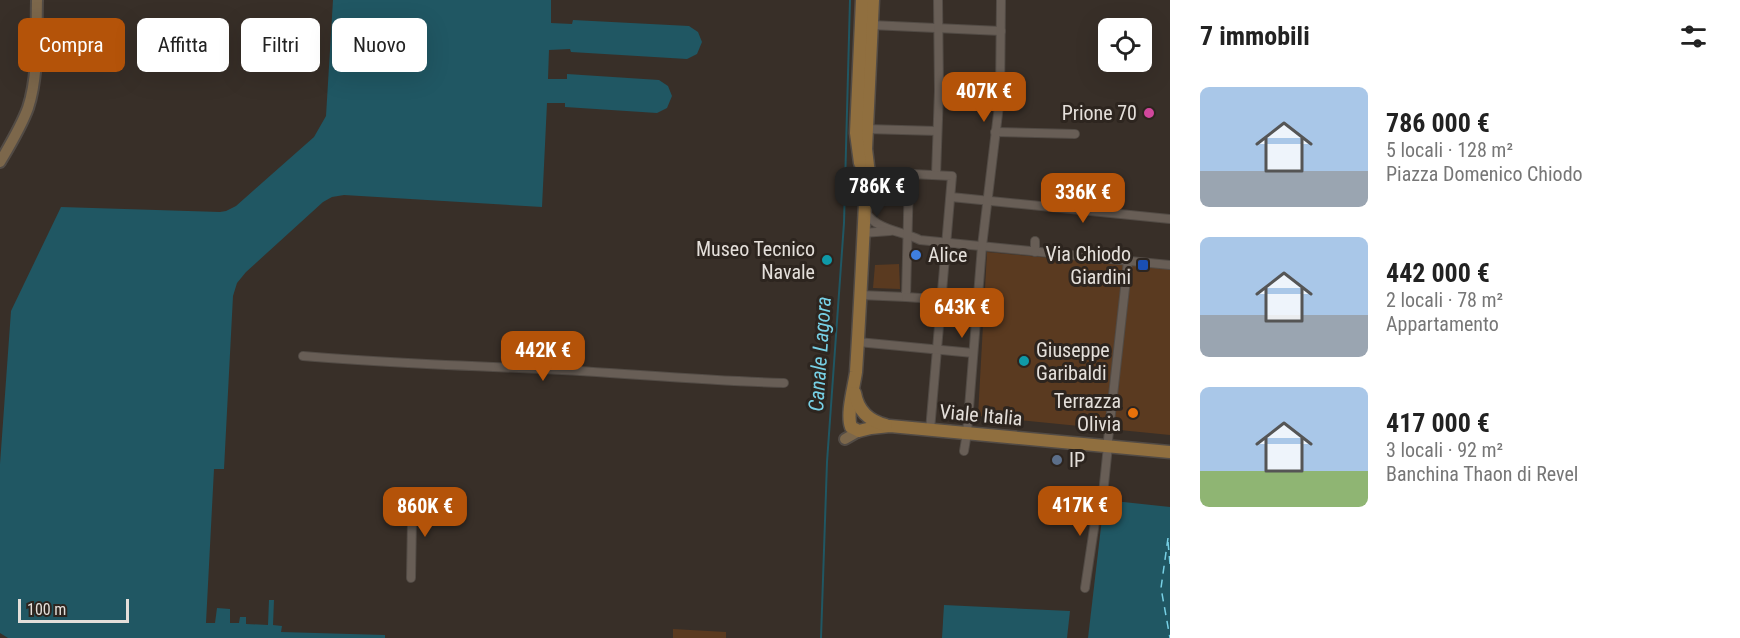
<!DOCTYPE html>
<html lang="it">
<meta charset="utf-8">
<style>
:root{--surface:#fff;--page:#f6f6f6;--text:#222;--muted:#767676;--accent:#b45309}
body{margin:0;font-family:"Roboto Condensed",sans-serif;background:var(--page);color:var(--text);height:100vh;display:flex;flex-direction:column;font-size:22px;white-space:nowrap}
*{box-sizing:border-box;margin:0}
p{font-size:20px;color:var(--muted)}
.icon{flex:none;width:33px;height:33px;fill:none;stroke:currentColor;stroke-width:2;stroke-linecap:round;stroke-linejoin:round}
.map{position:relative;flex:1;overflow:hidden}
.drawer{display:flex;flex-direction:column;background:var(--surface);width:570px}
.drawer>*{flex:none}
.top-card{position:absolute;left:18px;top:18px;width:570px;height:54px;display:flex;gap:12px}
.tools{position:absolute;left:1098px;top:18px;display:grid;gap:12px}
.tools a{display:grid;place-items:center;width:54px;height:54px;border-radius:9px;background:var(--surface);box-shadow:0 6px 24px #0002;font-size:30px}
.scale{position:absolute;left:18px;bottom:15px;width:111px;box-sizing:border-box;padding-left:6px;border:3px solid #e4dfda;border-top:0;font-size:16px;line-height:21px;white-space:nowrap;color:#e4dfda;-webkit-text-stroke:4px #2d251f;paint-order:stroke}
.price{position:absolute;translate:-50% -51px;padding:0 14px;border-radius:12px;background:var(--accent);color:#fff;font-size:20px;line-height:39px;filter:drop-shadow(0 2px 3px #0008)}
.price::after{content:'';position:absolute;left:50%;top:36px;width:18px;height:14px;margin-left:-9px;background:inherit;clip-path:polygon(0 0,100% 0,50% 100%)}
.price.selected{background:#222;color:#fff}
ul{padding:0;list-style:none}
li{display:flex;align-items:center;gap:18px;height:150px;padding:0 30px}
li span{display:grid;place-items:center;flex:none;width:168px;height:120px;border-radius:9px;color:#555}
li>.icon{margin-inline-start:auto}
span .icon{width:72px;height:72px;fill:#fffc;stroke-width:1}
li b{font-size:26px}
h2{display:flex;justify-content:space-between;align-items:center;height:72px;padding:0 30px;font-size:26px}
.tag{padding:0 21px;border-radius:9px;background:var(--surface);box-shadow:0 6px 24px #0002;font-size:21px;line-height:54px}
.tag.selected{background:var(--accent);color:#fff}
main{display:flex;flex:1;min-height:0}
.map>svg:first-child{display:block}
.green{fill:#5a3a20}
.water{fill:#205763}
.lines{fill:none;stroke-linecap:round;stroke-linejoin:round}
.stream{stroke:#205763;stroke-width:2}
.ferry{stroke:#77d0e5;stroke-width:1.5;stroke-dasharray:8 6;stroke-linecap:butt}
.street-casing{stroke:#524b45;stroke-width:10}
.secondary-casing{stroke:#524b45;stroke-width:14}
.primary-casing{stroke:#524b45;stroke-width:15}
.street{stroke:#685e56;stroke-width:8}
.secondary{stroke:#7c674b;stroke-width:10}
.primary{stroke:#906f3f;stroke-width:12}
.hotel-dot{fill:#d1479c;stroke:#2d251f;stroke-width:2}
.shop-dot{fill:#3f7fe0;stroke:#2d251f;stroke-width:2}
.culture-dot{fill:#0f9aa8;stroke:#2d251f;stroke-width:2}
.transit-dot{fill:#1a4fb4;stroke:#2d251f;stroke-width:2}
.food-dot{fill:#e8710a;stroke:#2d251f;stroke-width:2}
.service-dot{fill:#5c6f8a;stroke:#2d251f;stroke-width:2}
.labels{text-anchor:middle;dominant-baseline:central;stroke-width:6;stroke-linejoin:round;paint-order:stroke}
.poi-label{font-size:20px;fill:#e4dfda;stroke:#2d251f;text-anchor:end}
.street-label{font-size:20px;fill:#e4dfda;stroke:#2d251f}
.water-label{font-size:21px;font-style:italic;fill:#77d0e5;stroke:#2d251f}
</style>
<main>
<div class="map">
<svg width="1170" height="638" viewBox="0 0 1170 638">
<rect width="100%" height="100%" fill="#382f28"/>
<g class="green">
<polygon points="881,184 899,184 900,206 881,206"/>
<polygon points="987,252 1170,269 1170,435 978,416"/>
<polygon points="899,264 900,289 873,288 875,265"/>
<polygon points="673,629 726,632 726,638 673,638"/>
</g>
<g class="water">
<polygon points="333,0 551,0 551,23 572,24 573,20 689,26 698,32 702,42 697,54 687,59 571,52 570,49 549,50 548,79 567,79 567,74 659,80 668,86 672,96 667,108 657,113 565,107 565,103 547,103 542,207 344,195 332,197 323,202 246,272 237,283 233,296 224,469 214,469 206,623 215,623 217,608 230,609 230,623 239,623 240,617 246,617 246,624 268,625 269,600 274,600 273,625 282,626 281,632 385,635 385,638 8,638 0,633 0,464 11,311 61,207 220,212 226,211 236,206 314,137 326,116"/>
<polygon points="1114,501 1170,507 1170,638 1088,638 1103,510"/>
<polygon points="944,605 1070,611 1067,638 942,638"/>
</g>
<g class="lines">
<polyline class="stream" points="821,638 827,462 844,223 850,0"/>
<g class="ferry">
<polyline points="1168,538 1161,588 1170,638"/>
<polyline points="1168,542 1170,564"/>
</g>
<defs>
<g id="street">
<polyline points="871,25 1001,31"/>
<polyline points="866,129 937,131"/>
<polyline points="995,132 1075,134"/>
<polyline points="936,175 939,91 938,0"/>
<polyline points="951,197 1170,219"/>
<path d="M866 213C877 230 902 231 920 240L1170 265"/>
<polyline points="863,233 890,231"/>
<polyline points="1035,252 1035,241"/>
<polyline points="860,295 906,297 909,177 912,174 952,176 930,430"/>
<polyline points="906,297 977,302"/>
<polyline points="858,342 973,353"/>
<path d="M303 356C383 363 464 366 544 369 624 373 704 381 784 383"/>
<polyline points="1108,440 1128,261"/>
<polyline points="964,451 967,433 982,246 1000,97 1001,0"/>
<polyline points="411,578 412,520 415,495"/>
<polyline points="1085,588 1096,515 1103,494 1108,446"/>
</g>
<g id="secondary">
<path d="M0 162C10 145 21 127 28 108 39 74 36 35 37 0"/>
<polyline points="845,439 859,431"/>
</g>
<g id="primary">
<path d="M873 0 866 149 869 174 866 182C863 245 860 309 856 372 854 387 846 414 851 427L859 431 871 428 890 426 1170 452"/>
<polyline points="860,163 856,133 862,0"/>
<path d="M855 393C858 411 869 421 886 425"/>
</g>
</defs>
<use href="#street" class="street-casing"/>
<use href="#secondary" class="secondary-casing"/>
<use href="#primary" class="primary-casing"/>
<use href="#street" class="street"/>
<use href="#secondary" class="secondary"/>
<use href="#primary" class="primary"/>
</g>
<circle class="hotel-dot" cx="1149" cy="113" r="6"/>
<circle class="shop-dot" cx="916" cy="255" r="6"/>
<g class="culture-dot">
<circle cx="827" cy="260" r="6"/>
<circle cx="1024" cy="361" r="6"/>
</g>
<rect class="transit-dot" x="1137" y="259" width="12" height="12" rx="3"/>
<circle class="food-dot" cx="1133" cy="413" r="6"/>
<circle class="service-dot" cx="1057" cy="460" r="6"/>
<g class="labels">
<g class="poi-label">
<text x="1137" y="113">Prione 70</text>
<text x="815" y="249">Museo Tecnico<tspan x="815" dy="23">Navale</tspan></text>
<text x="1131" y="254">Via Chiodo<tspan x="1131" dy="23">Giardini</tspan></text>
<text x="928" y="255" text-anchor="start">Alice</text>
<text x="1036" y="350" text-anchor="start">Giuseppe<tspan x="1036" dy="23">Garibaldi</tspan></text>
<text x="1121" y="401">Terrazza<tspan x="1121" dy="23">Olivia</tspan></text>
<text x="1069" y="460" text-anchor="start">IP</text>
</g>
<g class="street-label">
<text transform="translate(981 415) rotate(5)">Viale Italia</text>
</g>
<g class="water-label">
<text transform="translate(820 354) rotate(-86)">Canale Lagora</text>
</g>
</g>
</svg>
<div class="tools">
<a><svg class="icon" aria-label="locate" viewBox="0 0 24 24"><circle cx="12" cy="12" r="6"/><path d="M12 2v4M12 18v4M2 12h4M18 12h4"/></svg></a>
</div>
<div class="scale">100 m</div>
<b class="price" style="left:984px;top:123px">407K €</b>
<b class="price selected" style="left:877px;top:218px">786K €</b>
<b class="price" style="left:1083px;top:224px">336K €</b>
<b class="price" style="left:962px;top:339px">643K €</b>
<b class="price" style="left:543px;top:382px">442K €</b>
<b class="price" style="left:1080px;top:537px">417K €</b>
<b class="price" style="left:425px;top:538px">860K €</b>
<div class="top-card">
<a class="tag selected">Compra</a>
<a class="tag">Affitta</a>
<a class="tag">Filtri</a>
<a class="tag">Nuovo</a>
</div>
</div>
<section class="drawer">
<h2>7 immobili<svg class="icon" aria-label="filters" viewBox="0 0 24 24"><path d="M4 7h16M4 17h16"/><circle cx="9" cy="7" r="2"/><circle cx="15" cy="17" r="2"/></svg></h2>
<ul>
<li><span style="background:linear-gradient(#a9c7e8 70%,#9aa5b1 0)"><svg class="icon" aria-label="home" viewBox="0 0 24 24"><path d="M3 11l9-7 9 7M6 9v11h12V9"/></svg></span><div><b>786 000 €</b><p>5 locali · 128 m²</p><p>Piazza Domenico Chiodo</p></div></li>
<li><span style="background:linear-gradient(#a9c7e8 65%,#9aa5b1 0)"><svg class="icon" aria-label="home" viewBox="0 0 24 24"><path d="M3 11l9-7 9 7M6 9v11h12V9"/></svg></span><div><b>442 000 €</b><p>2 locali · 78 m²</p><p>Appartamento</p></div></li>
<li><span style="background:linear-gradient(#a9c7e8 70%,#8fb573 0)"><svg class="icon" aria-label="home" viewBox="0 0 24 24"><path d="M3 11l9-7 9 7M6 9v11h12V9"/></svg></span><div><b>417 000 €</b><p>3 locali · 92 m²</p><p>Banchina Thaon di Revel</p></div></li>
</ul>
</section>
</main>
